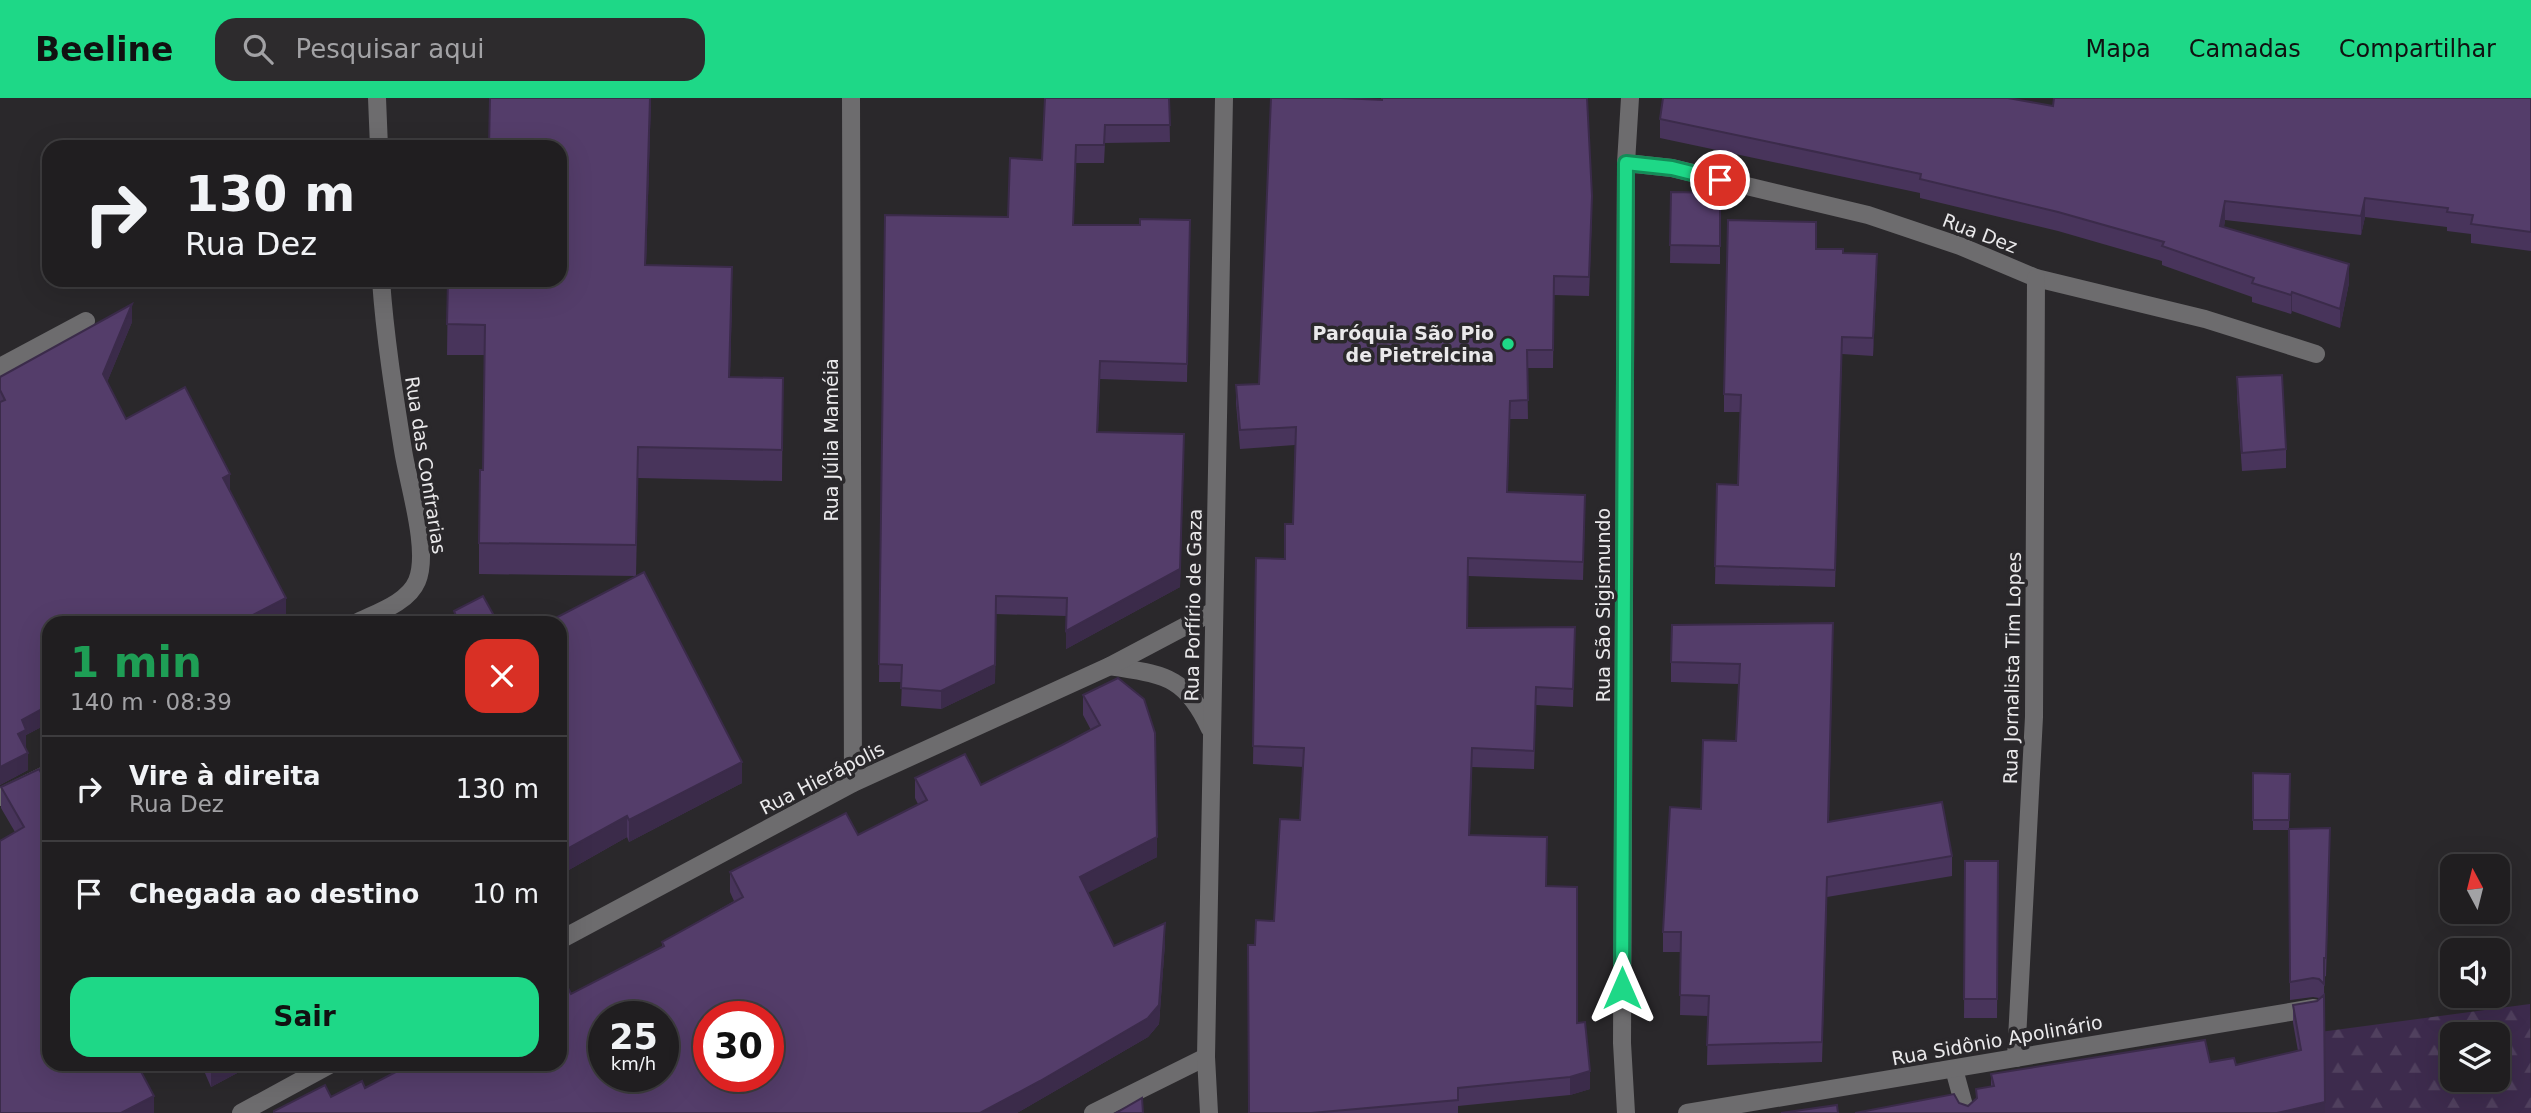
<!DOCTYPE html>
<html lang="pt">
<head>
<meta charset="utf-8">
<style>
	body { margin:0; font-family:"DejaVu Sans",sans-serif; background:#2d2b2d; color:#f1f3f6; height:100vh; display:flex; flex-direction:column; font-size:26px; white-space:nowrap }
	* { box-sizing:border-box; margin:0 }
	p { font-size:23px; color:#a2a2a5 }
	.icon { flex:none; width:38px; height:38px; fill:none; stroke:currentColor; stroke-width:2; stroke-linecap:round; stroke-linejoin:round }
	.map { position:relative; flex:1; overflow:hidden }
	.panel { position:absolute; left:42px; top:518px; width:525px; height:455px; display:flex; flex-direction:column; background:#201e20; border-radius:21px; box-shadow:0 7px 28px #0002,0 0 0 2px #3d3c3e }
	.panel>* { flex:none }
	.hud { position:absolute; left:42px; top:42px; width:525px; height:147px; border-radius:21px; box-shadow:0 7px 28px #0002,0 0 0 2px #3d3c3e; background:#201e20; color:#f1f3f6; overflow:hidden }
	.needle { width:46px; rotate:353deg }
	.fabs { position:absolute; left:2440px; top:756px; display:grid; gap:14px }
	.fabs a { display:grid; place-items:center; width:70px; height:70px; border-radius:14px; background:#201e20; box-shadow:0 7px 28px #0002,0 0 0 2px #3d3c3e; font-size:35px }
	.speed { position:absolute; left:588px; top:903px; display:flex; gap:14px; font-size:35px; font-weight:700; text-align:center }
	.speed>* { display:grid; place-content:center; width:91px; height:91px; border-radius:50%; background:#201e20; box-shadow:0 7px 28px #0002,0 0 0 2px #3d3c3e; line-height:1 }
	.speed small { font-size:18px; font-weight:400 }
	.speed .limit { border:10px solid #d22; background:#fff; color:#111 }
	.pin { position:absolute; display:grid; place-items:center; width:60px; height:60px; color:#fff; margin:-30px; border:4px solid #fff; border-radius:50%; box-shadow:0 2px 7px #0007 }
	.me { position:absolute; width:77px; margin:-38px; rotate:0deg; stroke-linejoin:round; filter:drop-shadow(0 0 5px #0008) }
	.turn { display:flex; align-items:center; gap:24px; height:147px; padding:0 28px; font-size:32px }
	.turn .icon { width:91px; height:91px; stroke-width:2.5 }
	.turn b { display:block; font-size:49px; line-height:60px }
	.round { display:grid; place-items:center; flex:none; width:74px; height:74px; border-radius:21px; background:#2d2b2d }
	.summary { display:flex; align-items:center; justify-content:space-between; height:119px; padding:0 28px }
	h1 { font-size:42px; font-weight:700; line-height:52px; color:#1e9e55 }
	.cta { display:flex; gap:14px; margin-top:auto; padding:14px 28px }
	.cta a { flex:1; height:80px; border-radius:21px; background:#1ed887; color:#111; font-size:28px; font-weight:700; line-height:80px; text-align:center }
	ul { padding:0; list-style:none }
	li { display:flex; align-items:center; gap:21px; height:105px; padding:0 28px; border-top:2px solid #3d3c3e }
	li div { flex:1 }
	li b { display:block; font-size:26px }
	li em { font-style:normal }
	header { display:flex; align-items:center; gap:42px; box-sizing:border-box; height:98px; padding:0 35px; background:#1ed887; color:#111 }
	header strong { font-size:33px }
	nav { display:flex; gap:38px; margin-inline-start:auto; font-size:24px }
	.search { width:490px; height:63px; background:#2d2b2d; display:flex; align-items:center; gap:18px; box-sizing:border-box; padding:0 24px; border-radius:21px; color:#a2a2a5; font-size:26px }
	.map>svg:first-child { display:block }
	.forest { fill:url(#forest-firs); fill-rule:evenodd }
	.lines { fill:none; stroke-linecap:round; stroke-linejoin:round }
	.minor { stroke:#6d6c6e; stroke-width:18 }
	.wall { fill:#48345b }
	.shaded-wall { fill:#3b2b4a }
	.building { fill:#543d6a; stroke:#3b2b4a; stroke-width:2; fill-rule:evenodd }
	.route-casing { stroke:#148c58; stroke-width:18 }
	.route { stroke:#1ed887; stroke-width:12 }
	.poi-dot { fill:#1ed887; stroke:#2a282b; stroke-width:2.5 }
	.labels { text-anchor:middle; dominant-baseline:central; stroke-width:7; stroke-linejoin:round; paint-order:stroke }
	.street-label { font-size:19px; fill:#eae9eb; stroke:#2a282b }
	.poi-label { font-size:19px; font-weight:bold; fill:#eae9eb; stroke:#2a282b; text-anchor:end }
</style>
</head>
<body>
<header>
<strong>Beeline</strong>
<div class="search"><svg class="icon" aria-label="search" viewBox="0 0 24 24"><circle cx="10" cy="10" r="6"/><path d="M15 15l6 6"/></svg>Pesquisar aqui</div>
<nav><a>Mapa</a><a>Camadas</a><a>Compartilhar</a></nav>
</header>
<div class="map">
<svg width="2531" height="1015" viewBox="0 0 2531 1015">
	<defs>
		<pattern id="forest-firs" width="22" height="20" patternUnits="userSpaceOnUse" patternTransform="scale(1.75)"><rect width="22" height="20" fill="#3d2b4d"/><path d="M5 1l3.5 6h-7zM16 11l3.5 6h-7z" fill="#50405e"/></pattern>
	</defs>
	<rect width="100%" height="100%" fill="#2a282b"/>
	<path class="forest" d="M2530,906L2531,1015H2322L2320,934ZM2452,936H2497V982H2452Z"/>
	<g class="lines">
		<g class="minor">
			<polyline points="377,0 379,49"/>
			<polyline points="851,0 853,685"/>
			<polyline points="1626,65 1672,70 1868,117 1960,148 2036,180 2205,221 2316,256"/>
			<polyline points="0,269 86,223"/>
			<path d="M356,525C376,515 408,505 417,483C430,453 408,385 403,352C394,296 385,239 381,182"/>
			<path d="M1110,568C1164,577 1185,577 1210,631"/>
			<polyline points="0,699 49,675"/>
			<polyline points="560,842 853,685 1110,568 1214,513"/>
			<polyline points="2016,960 2034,619 2036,180"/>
			<polyline points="1954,971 1966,1015"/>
			<polyline points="241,1015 331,966"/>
			<polyline points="1093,1015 1206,959"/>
			<polyline points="1209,1015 1206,959 1224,0"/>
			<polyline points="1626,1015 1622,945 1626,65 1630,0"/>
			<polyline points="1687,1015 2314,910"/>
		</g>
	</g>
	<g class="wall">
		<polygon points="651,0 646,167 732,200 730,279 783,280 782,383 638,380 636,478 742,685 629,744 627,739 560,777 560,525 636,478 479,476 479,445 483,372 485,257 447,257 448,182 560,182"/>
		<polygon points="1045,0 1169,0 1170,44 1105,45 1104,65 1076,65 1073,127 1140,127 1190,122 1187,284 1100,281 1098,334 1184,353 1180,489 1066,551 1066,518 996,516 995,585 941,611 901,608 902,584 879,584 885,117 1008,119 1042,62"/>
		<polygon points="2531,0 2531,153 2471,145 2471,136 2447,133 2447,129 2365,119 2361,137 2225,122 2224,129 2349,185 2340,230 2292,213 2291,216 2252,204 2252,199 2162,167 2162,163 2058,133 1920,100 1920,95 1660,40 1660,21 2053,8"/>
		<polygon points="1671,94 1720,95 1720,166 1670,165"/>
		<polygon points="1592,116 1589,198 1554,197 1553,270 1527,270 1528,321 1510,321 1507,395 1585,415 1583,482 1468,478 1467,530 1575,529 1573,609 1536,607 1534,671 1472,669 1470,737 1546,788 1577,925 1590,991 1570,997 1458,1008 1458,1015 1249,1015 1255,847 1274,823 1300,722 1303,669 1253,666 1256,460 1285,461 1293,426 1295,347 1240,351 1236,305 1236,287 1259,286"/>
		<polygon points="1843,155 1877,174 1873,258 1842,256 1835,489 1715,486 1717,386 1738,387 1741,314 1724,314 1724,296"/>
		<polygon points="132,224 107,284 126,321 230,394 286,518 49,525 49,625 26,637 26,650 28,672 0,687 0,279"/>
		<polygon points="2237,279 2286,351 2286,370 2242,373 2237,298"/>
		<polygon points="1833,525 1829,724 1952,758 1952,778 1827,799 1822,964 1707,967 1708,918 1680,917 1681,854 1663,854 1663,834 1701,711 1736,643 1739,586 1671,584 1671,564"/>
		<polygon points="1118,580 1157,759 1088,794 1114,848 1165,845 1159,926 1148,939 1017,1015 274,1015 365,990 571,896 662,849 662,844 734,803 730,794 730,774 858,737 918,706 915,700 915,680 981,687 1062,647 1091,632 1083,617 1083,597"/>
		<polygon points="39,671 49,689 49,966 137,966 154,998 154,1015 0,1015 0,743 15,734 1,710 1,689"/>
		<polygon points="2253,675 2290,676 2289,732 2253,732"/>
		<polygon points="2289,731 2330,749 2326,878 2324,879 2325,1015 1855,1015 1959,1005 1968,1008 1991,988 1991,976 2210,964 2236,967 2298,953 2293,925 2293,907 2317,903 2319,900 2313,899 2290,902"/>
		<polygon points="1965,763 1998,763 1997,920 1964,920"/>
		<polygon points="201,966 254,966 211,989"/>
	</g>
	<g class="shaded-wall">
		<polygon points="650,0 651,0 645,198 645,167"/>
		<polygon points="1076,47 1076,65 1073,144 1073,127"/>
		<polygon points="2365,100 2365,119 2361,137 2361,118"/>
		<polygon points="2225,103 2225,122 2220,147 2220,128"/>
		<polygon points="1877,156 1877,174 1873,258 1873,240"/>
		<polygon points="2349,166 2349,185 2340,230 2340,211"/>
		<polygon points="732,169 732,200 729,310 729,279"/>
		<polygon points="2292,194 2292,213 2291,216 2291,197"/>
		<polygon points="132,206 132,224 103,294 103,276"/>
		<polygon points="1184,353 1180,489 1066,551 1066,533"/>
		<polygon points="230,376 230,394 223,380"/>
		<polygon points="996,498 995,585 941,611 941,593"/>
		<polygon points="286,500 286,518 272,525 237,525"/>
		<polygon points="49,607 49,625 26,637 26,650 18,654 18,636 22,622"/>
		<polygon points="28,655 28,672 0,687 0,669"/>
		<polygon points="742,664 742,685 629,744 629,722"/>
		<polygon points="627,718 627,739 560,777 560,755"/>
		<polygon points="1157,739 1157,759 1080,799 1080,779"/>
		<polygon points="1165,825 1165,845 1159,926 1148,939 1017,1015 980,1015"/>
		<polygon points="214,966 254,966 211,989 211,968"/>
		<polygon points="1590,973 1590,991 1570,997 1570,979"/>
		<polygon points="154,998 154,1015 121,1015"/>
		<polygon points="2325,1004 2325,1015 2277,1015"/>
	</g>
	<g class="building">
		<polygon points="490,0 650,0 645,167 732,169 729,279 783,280 782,352 638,349 636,447 479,445 480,372 483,372 485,227 447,226 448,182 560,182 560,49 489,49"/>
		<polygon points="1045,0 1169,0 1170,27 1105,27 1104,47 1076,47 1073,127 1140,127 1140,121 1190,122 1187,266 1100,263 1097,334 1184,336 1180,471 1066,533 1067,500 996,498 995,567 941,593 901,590 902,567 879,566 885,117 1008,119 1010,60 1042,62"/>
		<polygon points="1271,0 1341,0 1382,2 1382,0 1587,0 1592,98 1589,179 1554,178 1553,252 1527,252 1528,302 1510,303 1507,394 1585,397 1583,464 1468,460 1467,530 1575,529 1573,591 1536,589 1534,653 1472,650 1469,737 1547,739 1546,788 1577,789 1577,925 1585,924 1590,973 1570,979 1458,990 1458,1002 1311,1015 1249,1015 1248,847 1255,847 1256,822 1274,823 1280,721 1300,722 1304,650 1253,648 1256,460 1285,461 1285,426 1293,426 1296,329 1240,332 1236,287 1259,286"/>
		<polygon points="1663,0 2008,0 2053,8 2054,0 2531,0 2531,134 2471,126 2473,117 2447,114 2448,110 2365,100 2361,118 2225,103 2220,128 2349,166 2340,211 2292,194 2291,197 2252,185 2254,180 2162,148 2164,144 2058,114 1920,81 1921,76 1660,21"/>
		<polygon points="1671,94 1720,95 1720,148 1670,147"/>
		<polygon points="1728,122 1816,124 1816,151 1843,151 1843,155 1877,156 1873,240 1842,239 1835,472 1715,468 1717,386 1738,387 1741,297 1724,296"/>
		<polygon points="132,206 103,276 126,321 185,289 230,376 223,380 286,500 237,525 49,525 49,607 22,622 26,632 18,636 28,655 0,669 0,304 5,302 0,292 0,279"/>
		<polygon points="2282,277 2286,351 2242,355 2237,279"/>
		<polygon points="644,474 742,664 629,722 627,718 560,755 560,525 546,525"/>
		<polygon points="483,498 498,525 447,525 457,520 454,513"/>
		<polygon points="1833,525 1828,724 1942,704 1952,758 1827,779 1822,944 1707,947 1709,898 1680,897 1681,834 1663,834 1670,709 1701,711 1703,642 1736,643 1740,566 1671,564 1672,527"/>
		<path d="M1118,580L1144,601L1155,635L1157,739L1080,779L1114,848L1165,825L1159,907L1148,920L1040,983L980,1015H274V1013L325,987L331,999L362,983L365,990L411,966H560V874L571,896L664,848L662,844L743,799L730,774L846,715L858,737L927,702L915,680L965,656L981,687L1062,647L1100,627L1083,597ZM604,919H663V978H604ZM709,919H768V978H709Z"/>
		<polygon points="39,671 49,689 49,966 137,966 154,998 121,1015 0,1015 0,743 24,729 1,689"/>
		<polygon points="2253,675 2290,676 2289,722 2253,722"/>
		<polygon points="2330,730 2326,860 2324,860 2324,886 2319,881 2313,880 2290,884 2289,731"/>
		<polygon points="1965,763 1998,763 1997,901 1964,901"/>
		<polygon points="2324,897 2325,1004 2277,1015 1855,1015 1954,996 1959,1005 1968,1008 1977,1000 1976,991 1994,988 1991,976 2205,942 2210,964 2234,960 2236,967 2301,952 2293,907 2317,903"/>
		<polygon points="1142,1000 1143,1015 1116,1015"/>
		<polygon points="1837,1007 1838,1015 1781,1015"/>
	</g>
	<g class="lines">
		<defs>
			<polyline id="route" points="1622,890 1626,65 1672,70 1720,82"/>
		</defs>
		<use href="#route" class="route-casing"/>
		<use href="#route" class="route"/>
	</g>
	<circle class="poi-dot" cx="1508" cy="246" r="7"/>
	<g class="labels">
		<g class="street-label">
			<text transform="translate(1980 135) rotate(21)">Rua Dez</text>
			<text transform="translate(831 342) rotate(-90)">Rua Júlia Maméia</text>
			<text transform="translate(426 367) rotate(81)">Rua das Confrarias</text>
			<text transform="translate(1193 507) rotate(-89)">Rua Porfírio de Gaza</text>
			<text transform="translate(1603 507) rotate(-90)">Rua São Sigismundo</text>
			<text transform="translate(2012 570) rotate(-89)">Rua Jornalista Tim Lopes</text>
			<text transform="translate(822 680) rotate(-27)">Rua Hierápolis</text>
			<text transform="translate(1997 942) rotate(-10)">Rua Sidônio Apolinário</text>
		</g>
		<g class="poi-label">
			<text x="1494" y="235">Paróquia São Pio<tspan x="1494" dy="22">de Pietrelcina</tspan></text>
		</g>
	</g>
</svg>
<div class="fabs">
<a><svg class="needle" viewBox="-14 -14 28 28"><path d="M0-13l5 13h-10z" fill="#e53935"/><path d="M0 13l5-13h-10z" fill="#a2a2a5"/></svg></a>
<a><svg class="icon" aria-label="sound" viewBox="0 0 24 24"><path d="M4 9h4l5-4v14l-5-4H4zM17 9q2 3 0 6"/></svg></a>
<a><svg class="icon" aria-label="layers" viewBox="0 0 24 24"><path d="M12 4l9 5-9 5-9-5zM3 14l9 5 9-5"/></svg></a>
</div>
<div class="speed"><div>25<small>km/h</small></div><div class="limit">30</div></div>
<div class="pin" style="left:1720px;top:82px;background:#d93025"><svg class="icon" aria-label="arrive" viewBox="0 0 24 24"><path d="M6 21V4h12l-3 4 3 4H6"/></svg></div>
<svg class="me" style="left:1622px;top:890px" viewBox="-20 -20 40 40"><path d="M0-17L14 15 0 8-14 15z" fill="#1ed887" stroke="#fff" stroke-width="4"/></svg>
<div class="hud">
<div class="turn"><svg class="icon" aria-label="right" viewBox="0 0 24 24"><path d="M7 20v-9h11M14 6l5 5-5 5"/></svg><div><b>130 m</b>Rua Dez</div></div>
</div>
<section class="panel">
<div class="summary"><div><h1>1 min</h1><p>140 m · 08:39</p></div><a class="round" style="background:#d93025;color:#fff"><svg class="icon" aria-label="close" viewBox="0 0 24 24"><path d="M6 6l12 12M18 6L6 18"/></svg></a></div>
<ul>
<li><svg class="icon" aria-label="right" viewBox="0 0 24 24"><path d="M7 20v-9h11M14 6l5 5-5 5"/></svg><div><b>Vire à direita</b><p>Rua Dez</p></div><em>130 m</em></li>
<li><svg class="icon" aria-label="arrive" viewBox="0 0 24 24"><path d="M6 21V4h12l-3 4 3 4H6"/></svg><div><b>Chegada ao destino</b></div><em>10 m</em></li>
</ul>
<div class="cta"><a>Sair</a></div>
</section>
</div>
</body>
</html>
